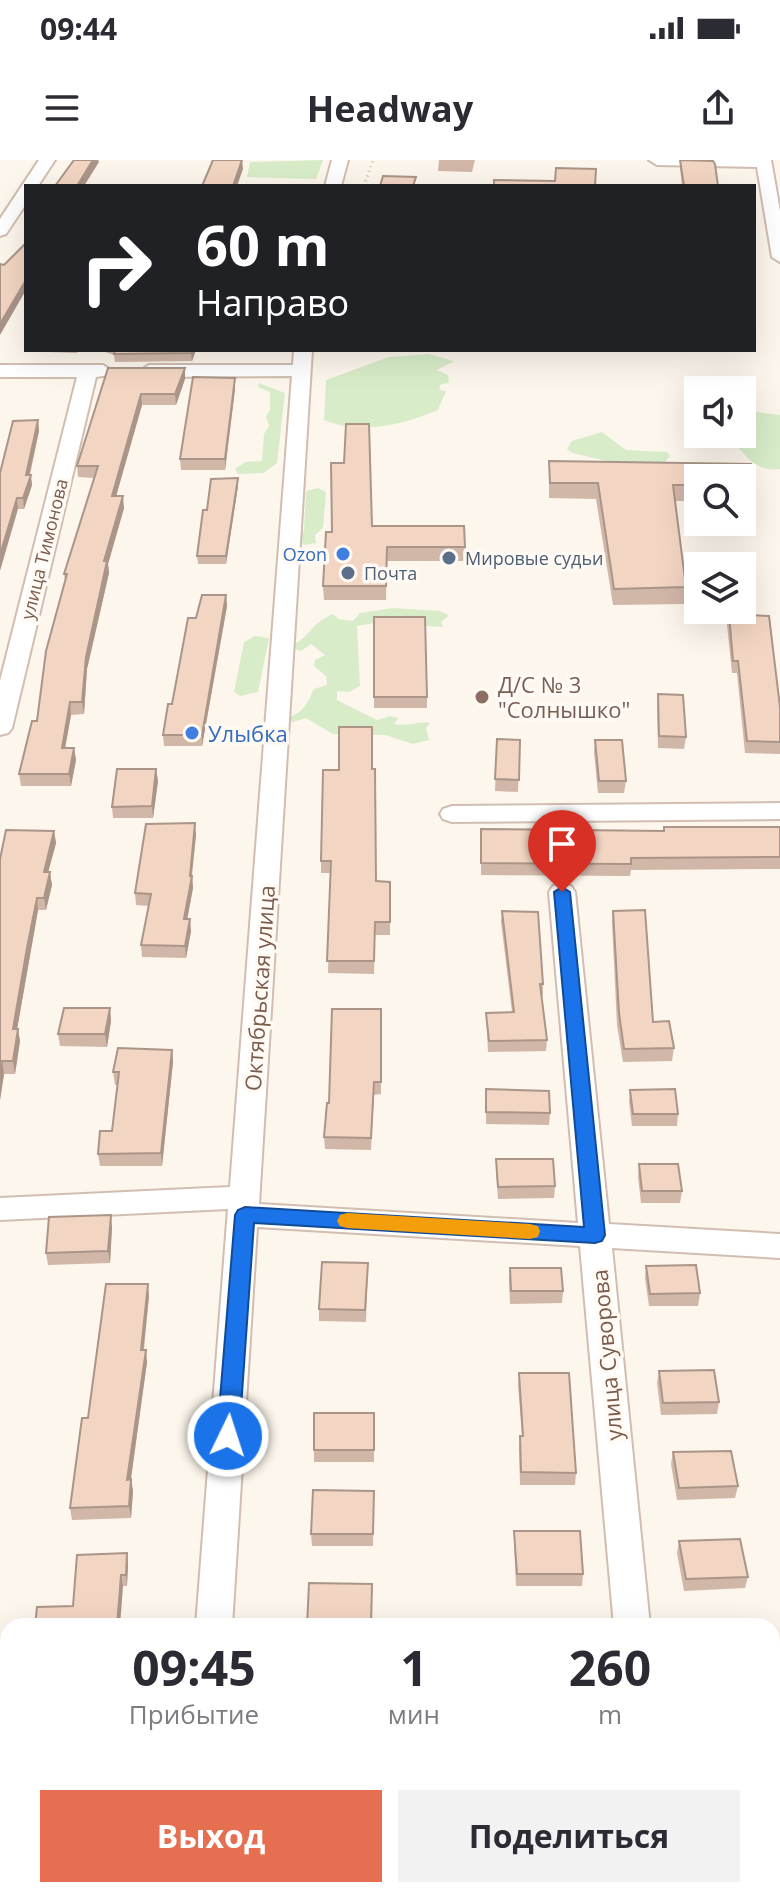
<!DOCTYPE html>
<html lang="ru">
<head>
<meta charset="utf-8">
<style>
	body { margin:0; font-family:"Open Sans",sans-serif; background:#f2f2f3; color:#2b2b33; height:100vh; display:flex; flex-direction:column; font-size:30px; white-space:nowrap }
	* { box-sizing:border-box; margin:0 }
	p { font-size:26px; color:#7c7c81 }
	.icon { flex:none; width:44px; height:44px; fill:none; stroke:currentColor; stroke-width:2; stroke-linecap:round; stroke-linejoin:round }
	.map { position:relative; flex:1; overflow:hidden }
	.sheet { position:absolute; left:0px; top:1458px; width:780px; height:280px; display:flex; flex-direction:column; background:#fff; border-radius:24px 24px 0 0; box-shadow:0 8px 32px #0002 }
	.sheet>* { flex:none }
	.banner { position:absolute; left:24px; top:24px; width:732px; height:168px; border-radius:0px; box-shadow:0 8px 32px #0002; background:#202124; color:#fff; overflow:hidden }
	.controls { position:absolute; left:684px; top:216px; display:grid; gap:16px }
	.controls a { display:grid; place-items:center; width:72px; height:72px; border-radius:0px; background:#fff; box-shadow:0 8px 32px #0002; font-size:40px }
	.pin { position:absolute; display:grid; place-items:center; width:68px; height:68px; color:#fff; margin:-82px -34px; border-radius:50% 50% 50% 0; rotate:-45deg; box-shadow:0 0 8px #0007 }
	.pin .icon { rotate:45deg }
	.me { position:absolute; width:88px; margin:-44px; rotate:4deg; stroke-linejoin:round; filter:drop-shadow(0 0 6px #0008) }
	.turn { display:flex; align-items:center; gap:28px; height:168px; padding:0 40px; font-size:36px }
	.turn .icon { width:104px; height:104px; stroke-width:2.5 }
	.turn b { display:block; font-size:56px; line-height:68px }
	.eta { display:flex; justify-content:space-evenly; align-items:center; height:136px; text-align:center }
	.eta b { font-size:48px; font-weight:700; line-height:56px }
	.button { display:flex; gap:16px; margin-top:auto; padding:16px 40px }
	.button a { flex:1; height:92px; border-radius:0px; background:#e76f51; color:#fff; font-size:32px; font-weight:700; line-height:92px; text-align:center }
	.button a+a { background:#f2f2f3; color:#2b2b33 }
	.status { display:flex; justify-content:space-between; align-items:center; height:56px; padding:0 40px; background:#fff; direction:ltr }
	.status svg { height:22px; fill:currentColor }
	header { display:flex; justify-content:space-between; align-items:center; height:104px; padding:0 40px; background:#fff; font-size:36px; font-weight:700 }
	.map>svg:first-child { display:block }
	.green { fill:#d8ecc9 }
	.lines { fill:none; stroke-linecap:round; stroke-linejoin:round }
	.minor-casing { stroke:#d1beb0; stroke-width:4 }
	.path { stroke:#d9b8a5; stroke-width:3; stroke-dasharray:1 4; stroke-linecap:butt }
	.minor { fill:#fff; fill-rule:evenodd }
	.wall { fill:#d1b7a8 }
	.shaded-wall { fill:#aa9588 }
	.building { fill:#f3d5c3; stroke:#aa9588; stroke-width:2 }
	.route { fill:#1a73e8; stroke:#114b97; stroke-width:2 }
	.slow { fill:#f59e0b }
	.shop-dot { fill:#3f7fe0; stroke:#fffaf3; stroke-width:3 }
	.service-dot { fill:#5c6f8a; stroke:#fffaf3; stroke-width:3 }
	.education-dot { fill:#8d6e63; stroke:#fffaf3; stroke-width:3 }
	.labels { text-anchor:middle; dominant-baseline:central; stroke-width:7; stroke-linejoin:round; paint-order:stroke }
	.far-street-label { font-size:18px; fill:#7a5c4d; stroke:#fffaf3 }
	.far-shop-label { font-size:18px; fill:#366cbe; stroke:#fffaf3; text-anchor:end }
	.far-service-label { font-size:18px; fill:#4e5e75; stroke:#fffaf3; text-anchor:start }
	.education-label { font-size:22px; fill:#785e54; stroke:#fffaf3; text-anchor:start }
	.shop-label { font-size:22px; fill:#366cbe; stroke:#fffaf3; text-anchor:start }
	.street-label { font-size:22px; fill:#7a5c4d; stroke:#fffaf3 }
</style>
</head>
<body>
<div class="status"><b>09:44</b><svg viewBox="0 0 49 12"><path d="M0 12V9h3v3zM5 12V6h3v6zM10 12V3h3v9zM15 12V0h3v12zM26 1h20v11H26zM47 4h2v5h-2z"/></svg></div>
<header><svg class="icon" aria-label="menu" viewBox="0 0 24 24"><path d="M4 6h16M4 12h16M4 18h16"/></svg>Headway<svg class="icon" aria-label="share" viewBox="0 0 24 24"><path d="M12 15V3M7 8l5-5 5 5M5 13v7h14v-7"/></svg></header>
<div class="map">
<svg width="780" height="1738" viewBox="0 0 780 1738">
	<rect width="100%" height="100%" fill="#fdf6ec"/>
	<g class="green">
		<polygon points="323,0 316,19 247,17 250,2"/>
		<path d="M428,194L454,201L437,210L448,215L449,223L441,224L439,230L446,231L438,250C404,265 360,275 324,260L326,220L389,197Z"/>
		<polygon points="259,223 285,233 277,303 264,313 238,314 235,309 245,302 262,301 264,274 269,266 266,256 270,250 270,232 258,227"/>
		<path d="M742,250L780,255V309C751,313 742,287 724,274H742Z"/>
		<polygon points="602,272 626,290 667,292 670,296 664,303 611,302 572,293 567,289 572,281"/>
		<polygon points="318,328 326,332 323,368 315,375 316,383 305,385 297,381 297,374 304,371 306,331"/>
		<path d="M393,448L440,451L449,455L441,462L443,467L374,463L357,466L360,526L349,532L337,531V540L377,560L390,556L398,558L394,564C407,567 417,561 430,563L426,568L429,580L413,584L385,575L333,574L306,558L289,563L288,557C304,553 307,543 314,529L327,525L326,516L314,506L315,500L325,495L311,484L301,491L293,488L292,485C307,480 312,462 333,454L338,459L353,461L360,453Z"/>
		<polygon points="255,476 269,478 258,532 240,536 234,532 244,482"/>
	</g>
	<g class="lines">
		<defs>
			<g id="minor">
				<polygon points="39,0 55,0 38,26 26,26 26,44 6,74 0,76 0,59"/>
				<polygon points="332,0 348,0 341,26 325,26"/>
				<polygon points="649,0 771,0 780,51 780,102 772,97 757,7 657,5"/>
				<polygon points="294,190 312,190 259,1044 578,1063 549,732 553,726 562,724 571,726 575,732 609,1064 780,1074 780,1098 612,1088 650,1466 614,1466 580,1086 257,1067 232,1466 196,1466 228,1049 0,1060 0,1038 230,1027 292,216 149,217 140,211 149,205 293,205"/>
				<polygon points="0,205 103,205 112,211 110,215 96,217 12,568 8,573 0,575 0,521 77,217 0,217"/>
				<polygon points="780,643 780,659 452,662 443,659 440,654 443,649 452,646"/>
				<polygon points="174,1730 214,1730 213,1738 173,1738"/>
				<polygon points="637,1730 677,1730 678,1738 638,1738"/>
			</g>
		</defs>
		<use href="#minor" class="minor-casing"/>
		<g class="path">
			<polyline points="364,26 373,0"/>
			<polyline points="338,190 338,194"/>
		</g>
		<use href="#minor" class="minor"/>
	</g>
	<g class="wall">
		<polygon points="439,0 475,0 472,12 438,11"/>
		<polygon points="680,0 718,26 682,26 680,8"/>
		<polygon points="48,190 78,190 77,193 49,192"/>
		<polygon points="99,190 196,190 192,201 115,202 114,195"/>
		<polygon points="108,208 185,219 176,245 142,245 116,336 124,348 108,404 109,413 87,509 84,554 71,555 65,588 74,588 76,600 71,626 21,626 19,614 37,561 65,421 64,414 94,318 78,317 77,306"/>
		<polygon points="235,218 235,229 225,310 181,310 180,299"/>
		<polygon points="38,260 39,271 30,315 32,325 24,349 18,349 0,313"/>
		<polygon points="549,301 751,304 755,326 753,342 742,342 742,318 698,318 698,341 675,341 686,427 684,444 613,445 596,339 549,338"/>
		<polygon points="238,326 226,404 198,404 197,396 207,350"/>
		<polygon points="372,366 465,387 465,401 387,401 386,440 324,440 323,426 332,372"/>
		<polygon points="226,435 227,446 202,586 164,586 163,575 196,458"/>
		<polygon points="729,454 780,547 780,594 745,593 737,513 732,513 727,465"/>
		<polygon points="374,457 427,537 427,548 374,548"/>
		<polygon points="658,534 686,577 684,589 658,588 657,545"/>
		<polygon points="497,579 520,580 518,632 495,631"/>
		<polygon points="595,580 626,621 624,633 598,633 594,592"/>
		<polygon points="156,609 158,621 153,658 113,658 112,647"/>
		<polygon points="372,609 376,721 390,722 390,775 375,775 374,814 328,813 331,713 321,713 321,701"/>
		<polygon points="664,667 780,667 780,709 631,710 630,716 481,715 481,669 663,671"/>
		<polygon points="54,671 56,683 48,712 52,725 46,750 38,750 17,869 20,881 15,914 4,914 0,940 0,699"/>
		<polygon points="196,675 192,716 193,728 187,759 191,771 186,798 142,797 141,785 149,746 136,745 135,733"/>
		<polygon points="502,751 543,824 543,835 541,835 547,880 546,891 488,892 486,853 512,852 501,762"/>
		<polygon points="613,751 653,862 674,888 672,901 623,902 617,865 612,763"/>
		<polygon points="110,848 111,861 107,887 60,886 58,874"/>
		<polygon points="381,849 381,934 374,935 371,990 325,989 324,977 329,943"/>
		<polygon points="172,890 173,902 162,1006 100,1006 98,994 112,971 117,925 115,925 113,912"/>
		<polygon points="486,929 550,953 549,965 486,964"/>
		<polygon points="630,930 678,954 677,966 632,966 629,942"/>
		<polygon points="496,999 555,1026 554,1038 498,1039 496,1012"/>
		<polygon points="639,1004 682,1031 680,1043 641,1043 638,1017"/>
		<polygon points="112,1067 110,1103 48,1105 46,1093"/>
		<polygon points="368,1103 366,1162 319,1161 319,1149"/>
		<polygon points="646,1106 700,1133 698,1146 649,1146 645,1118"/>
		<polygon points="510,1108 563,1131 562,1143 510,1144 509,1120"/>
		<polygon points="149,1136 144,1190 147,1202 131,1319 133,1331 131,1358 72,1360 70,1348 88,1258"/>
		<polygon points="659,1211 719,1242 717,1254 661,1255 657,1223"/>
		<polygon points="519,1213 576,1313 575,1325 520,1325 519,1288 520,1276 522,1276 518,1225"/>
		<polygon points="374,1253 374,1302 314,1302 314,1290"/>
		<polygon points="673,1292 738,1326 735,1338 677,1340 671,1304"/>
		<polygon points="374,1331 373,1386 312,1386 311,1374"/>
		<polygon points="514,1371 583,1414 582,1426 516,1426 514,1383"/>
		<polygon points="679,1381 748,1417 745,1428 684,1431 677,1393"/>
		<polygon points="128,1404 127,1426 123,1426 73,1446"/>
		<polygon points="780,1683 780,1738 718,1738 717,1730 772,1730"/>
		<polygon points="540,1730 610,1730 609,1737 574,1738 540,1738"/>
	</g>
	<g class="shaded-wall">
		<polygon points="93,0 98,0 99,2 84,26 77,26"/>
		<polygon points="242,0 243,9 237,26 233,26"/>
		<polygon points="26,120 26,130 0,175 0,164"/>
		<polygon points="192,190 196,190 192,201 191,193"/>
		<polygon points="185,208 185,219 176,245 175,234"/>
		<polygon points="235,218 235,229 225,310 225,299"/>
		<polygon points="141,234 142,245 113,347 112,336"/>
		<polygon points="38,260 39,271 27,325 26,315"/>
		<polygon points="31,315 32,325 24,349 23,338"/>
		<polygon points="238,318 238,326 226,404 226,396"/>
		<polygon points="123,336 124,348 108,404 109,413 87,509 84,554 82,542 86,497 104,401"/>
		<polygon points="17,338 18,349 0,411 0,395"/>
		<polygon points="226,435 227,446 202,586 202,575"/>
		<polygon points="70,542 71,555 63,600 62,588"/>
		<polygon points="74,588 76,600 71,626 69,614"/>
		<polygon points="156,609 158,621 153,658 152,646"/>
		<polygon points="195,663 196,675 191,720 192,716 193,728 185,771 184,759"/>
		<polygon points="54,671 56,683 45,724 44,712"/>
		<polygon points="50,712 52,725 46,750 44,738"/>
		<polygon points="37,738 38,750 15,881 13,869"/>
		<polygon points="190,759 191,771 186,798 185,786"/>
		<polygon points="110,848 111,861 107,887 105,874"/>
		<polygon points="18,869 20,881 15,914 13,901"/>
		<polygon points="172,890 173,902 162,1006 161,993"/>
		<polygon points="2,901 4,914 0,940 0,914"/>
		<polygon points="111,1055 112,1067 110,1103 108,1091"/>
		<polygon points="148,1124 149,1136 142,1202 141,1190"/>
		<polygon points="146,1190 147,1202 129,1332 127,1320"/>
		<polygon points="131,1319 133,1331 131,1358 129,1346"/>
		<polygon points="127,1393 128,1404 127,1426 126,1415"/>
		<polygon points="121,1415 123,1426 120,1466 117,1466"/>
	</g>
	<g class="building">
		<polygon points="74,0 93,0 77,26 55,26"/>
		<polygon points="213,0 242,0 233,26 202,26"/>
		<polygon points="680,0 713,1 715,4 718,26 684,26"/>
		<polygon points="556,8 596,9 595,26 494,26 494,20 555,21"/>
		<polygon points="383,16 416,17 413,26 380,26"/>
		<polygon points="26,83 26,120 0,164 0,104 4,105"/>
		<polygon points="115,190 192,190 191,193 114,194"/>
		<polygon points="108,208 185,208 175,234 141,234 112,336 123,336 104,401 107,401 86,497 82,542 70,542 62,588 74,588 69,614 19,614 32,561 37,561 46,491 67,414 64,414 98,306 77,306"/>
		<polygon points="193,217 235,218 225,299 180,299"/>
		<polygon points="38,260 26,315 31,315 23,338 17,338 0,395 0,313 13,261"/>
		<polygon points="346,264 369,264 372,366 464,366 465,387 387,387 386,426 323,426 326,372 332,372 331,303 344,303"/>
		<polygon points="549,301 751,304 755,326 742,326 742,318 698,318 698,325 673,325 686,427 614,429 598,323 550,323"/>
		<polygon points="238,318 226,396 197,396 203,350 207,350 211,319"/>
		<polygon points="202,435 226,435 202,575 163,575 168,544 172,544 188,458 196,458"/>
		<polygon points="729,454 769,456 780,547 780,582 747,581 738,501 733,501"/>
		<polygon points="374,457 425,457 427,537 374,537"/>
		<polygon points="658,534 683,535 686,577 659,576"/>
		<polygon points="339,567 372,567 372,609 375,609 376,721 390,722 390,762 375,762 374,801 327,801 331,701 321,701 323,610 339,610"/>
		<polygon points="497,579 520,580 519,620 495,619"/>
		<polygon points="595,580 622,580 626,621 599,621"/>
		<polygon points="117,609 156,609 152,646 112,647"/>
		<polygon points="195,663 190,716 192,716 184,759 190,759 185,786 141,785 151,734 135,733 146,664"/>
		<polygon points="664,667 780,667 780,697 631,698 631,704 481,703 481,669 664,671"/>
		<polygon points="6,670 54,671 44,712 50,712 44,738 37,738 27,788 13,869 18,869 13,901 2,901 0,914 0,699"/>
		<polygon points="645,750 653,862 669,861 674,888 624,889 619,853 613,751"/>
		<polygon points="502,751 538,752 543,824 540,824 547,880 489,881 486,853 514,852"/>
		<polygon points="64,848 110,848 105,874 58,874"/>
		<polygon points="332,849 381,849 381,922 374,922 371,978 324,977 327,943 329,943"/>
		<polygon points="118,888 172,890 161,993 98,994 100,971 112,971 119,912 113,912"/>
		<polygon points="486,929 549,931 550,953 486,952"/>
		<polygon points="675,929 678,954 633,954 630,930"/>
		<polygon points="496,999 553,999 555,1026 498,1027"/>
		<polygon points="639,1004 678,1004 682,1031 642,1031"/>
		<polygon points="111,1055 108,1091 46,1093 49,1057"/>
		<polygon points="322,1102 368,1103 365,1150 319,1149"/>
		<polygon points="696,1105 700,1133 650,1134 646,1106"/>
		<polygon points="510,1108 561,1108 563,1131 511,1131"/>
		<polygon points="106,1124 148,1124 141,1190 146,1190 127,1320 131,1319 129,1346 70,1348 82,1258 88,1258"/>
		<polygon points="714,1210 719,1242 663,1243 659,1211"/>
		<polygon points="519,1213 569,1213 576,1313 521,1312 520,1276 523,1276"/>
		<rect x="314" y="1253" width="60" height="37"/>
		<polygon points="731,1291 738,1326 679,1328 673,1292"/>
		<polygon points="313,1330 374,1331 373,1374 311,1374"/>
		<polygon points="514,1371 580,1371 583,1414 517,1414"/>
		<polygon points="740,1379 748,1417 686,1419 679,1381"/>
		<polygon points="127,1393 126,1415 121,1415 117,1466 35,1466 37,1447 73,1446 77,1395"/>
		<polygon points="309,1423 372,1424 371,1466 307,1466"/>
		<polygon points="772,1683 780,1683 780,1732 721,1732 721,1730 772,1730"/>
		<rect x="54" y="1730" width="42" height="8"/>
		<rect x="302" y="1730" width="74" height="8"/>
	</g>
	<polygon class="route" points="562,727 570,732 605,1075 602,1081 595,1083 254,1063 239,1276 236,1283 228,1285 220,1283 217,1276 235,1055 238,1050 245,1047 584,1067 554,732"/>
	<polygon class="slow" points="347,1053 530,1064 538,1066 540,1071 538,1077 530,1079 347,1068 340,1066 337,1061 340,1055"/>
	<g class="shop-dot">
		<circle cx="343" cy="394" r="8"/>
		<circle cx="192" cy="573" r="8"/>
	</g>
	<g class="service-dot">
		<circle cx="449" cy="398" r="8"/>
		<circle cx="348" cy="413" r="8"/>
	</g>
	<circle class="education-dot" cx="482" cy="537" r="8"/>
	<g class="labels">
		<g class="far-street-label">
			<text transform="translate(44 389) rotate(-76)">улица Тимонова</text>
		</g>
		<g class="far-shop-label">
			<text x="327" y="394">Ozon</text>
		</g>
		<g class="far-service-label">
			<text x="465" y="398">Мировые судьи</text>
			<text x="364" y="413">Почта</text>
		</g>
		<g class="education-label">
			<text x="498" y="524">Д/С № 3<tspan x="498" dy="25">"Солнышко"</tspan></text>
		</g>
		<g class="shop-label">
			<text x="208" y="573">Улыбка</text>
		</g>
		<g class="street-label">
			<text transform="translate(259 828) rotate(-86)">Октябрьская улица</text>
			<text transform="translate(606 1195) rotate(-95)">улица Суворова</text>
		</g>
	</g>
</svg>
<div class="controls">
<a><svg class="icon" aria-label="sound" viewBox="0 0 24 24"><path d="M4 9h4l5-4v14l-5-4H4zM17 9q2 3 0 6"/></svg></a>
<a><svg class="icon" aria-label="search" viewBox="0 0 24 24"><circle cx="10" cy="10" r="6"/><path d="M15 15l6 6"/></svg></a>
<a><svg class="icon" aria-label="layers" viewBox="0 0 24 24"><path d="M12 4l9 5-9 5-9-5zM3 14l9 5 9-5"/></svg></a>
</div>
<div class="pin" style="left:562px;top:732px;background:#d93025"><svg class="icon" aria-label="arrive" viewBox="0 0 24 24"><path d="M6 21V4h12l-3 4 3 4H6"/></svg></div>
<svg class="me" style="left:228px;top:1276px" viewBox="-20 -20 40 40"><circle r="17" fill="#1a73e8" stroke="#fff" stroke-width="3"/><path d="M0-11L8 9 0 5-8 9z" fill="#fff"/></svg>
<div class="banner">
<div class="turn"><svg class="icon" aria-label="right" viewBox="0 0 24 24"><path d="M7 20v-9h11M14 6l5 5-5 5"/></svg><div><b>60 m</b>Направо</div></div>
</div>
<section class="sheet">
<div class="eta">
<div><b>09:45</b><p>Прибытие</p></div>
<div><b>1</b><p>мин</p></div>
<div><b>260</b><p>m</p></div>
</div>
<div class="button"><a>Выход</a><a>Поделиться</a></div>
</section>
</div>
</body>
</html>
